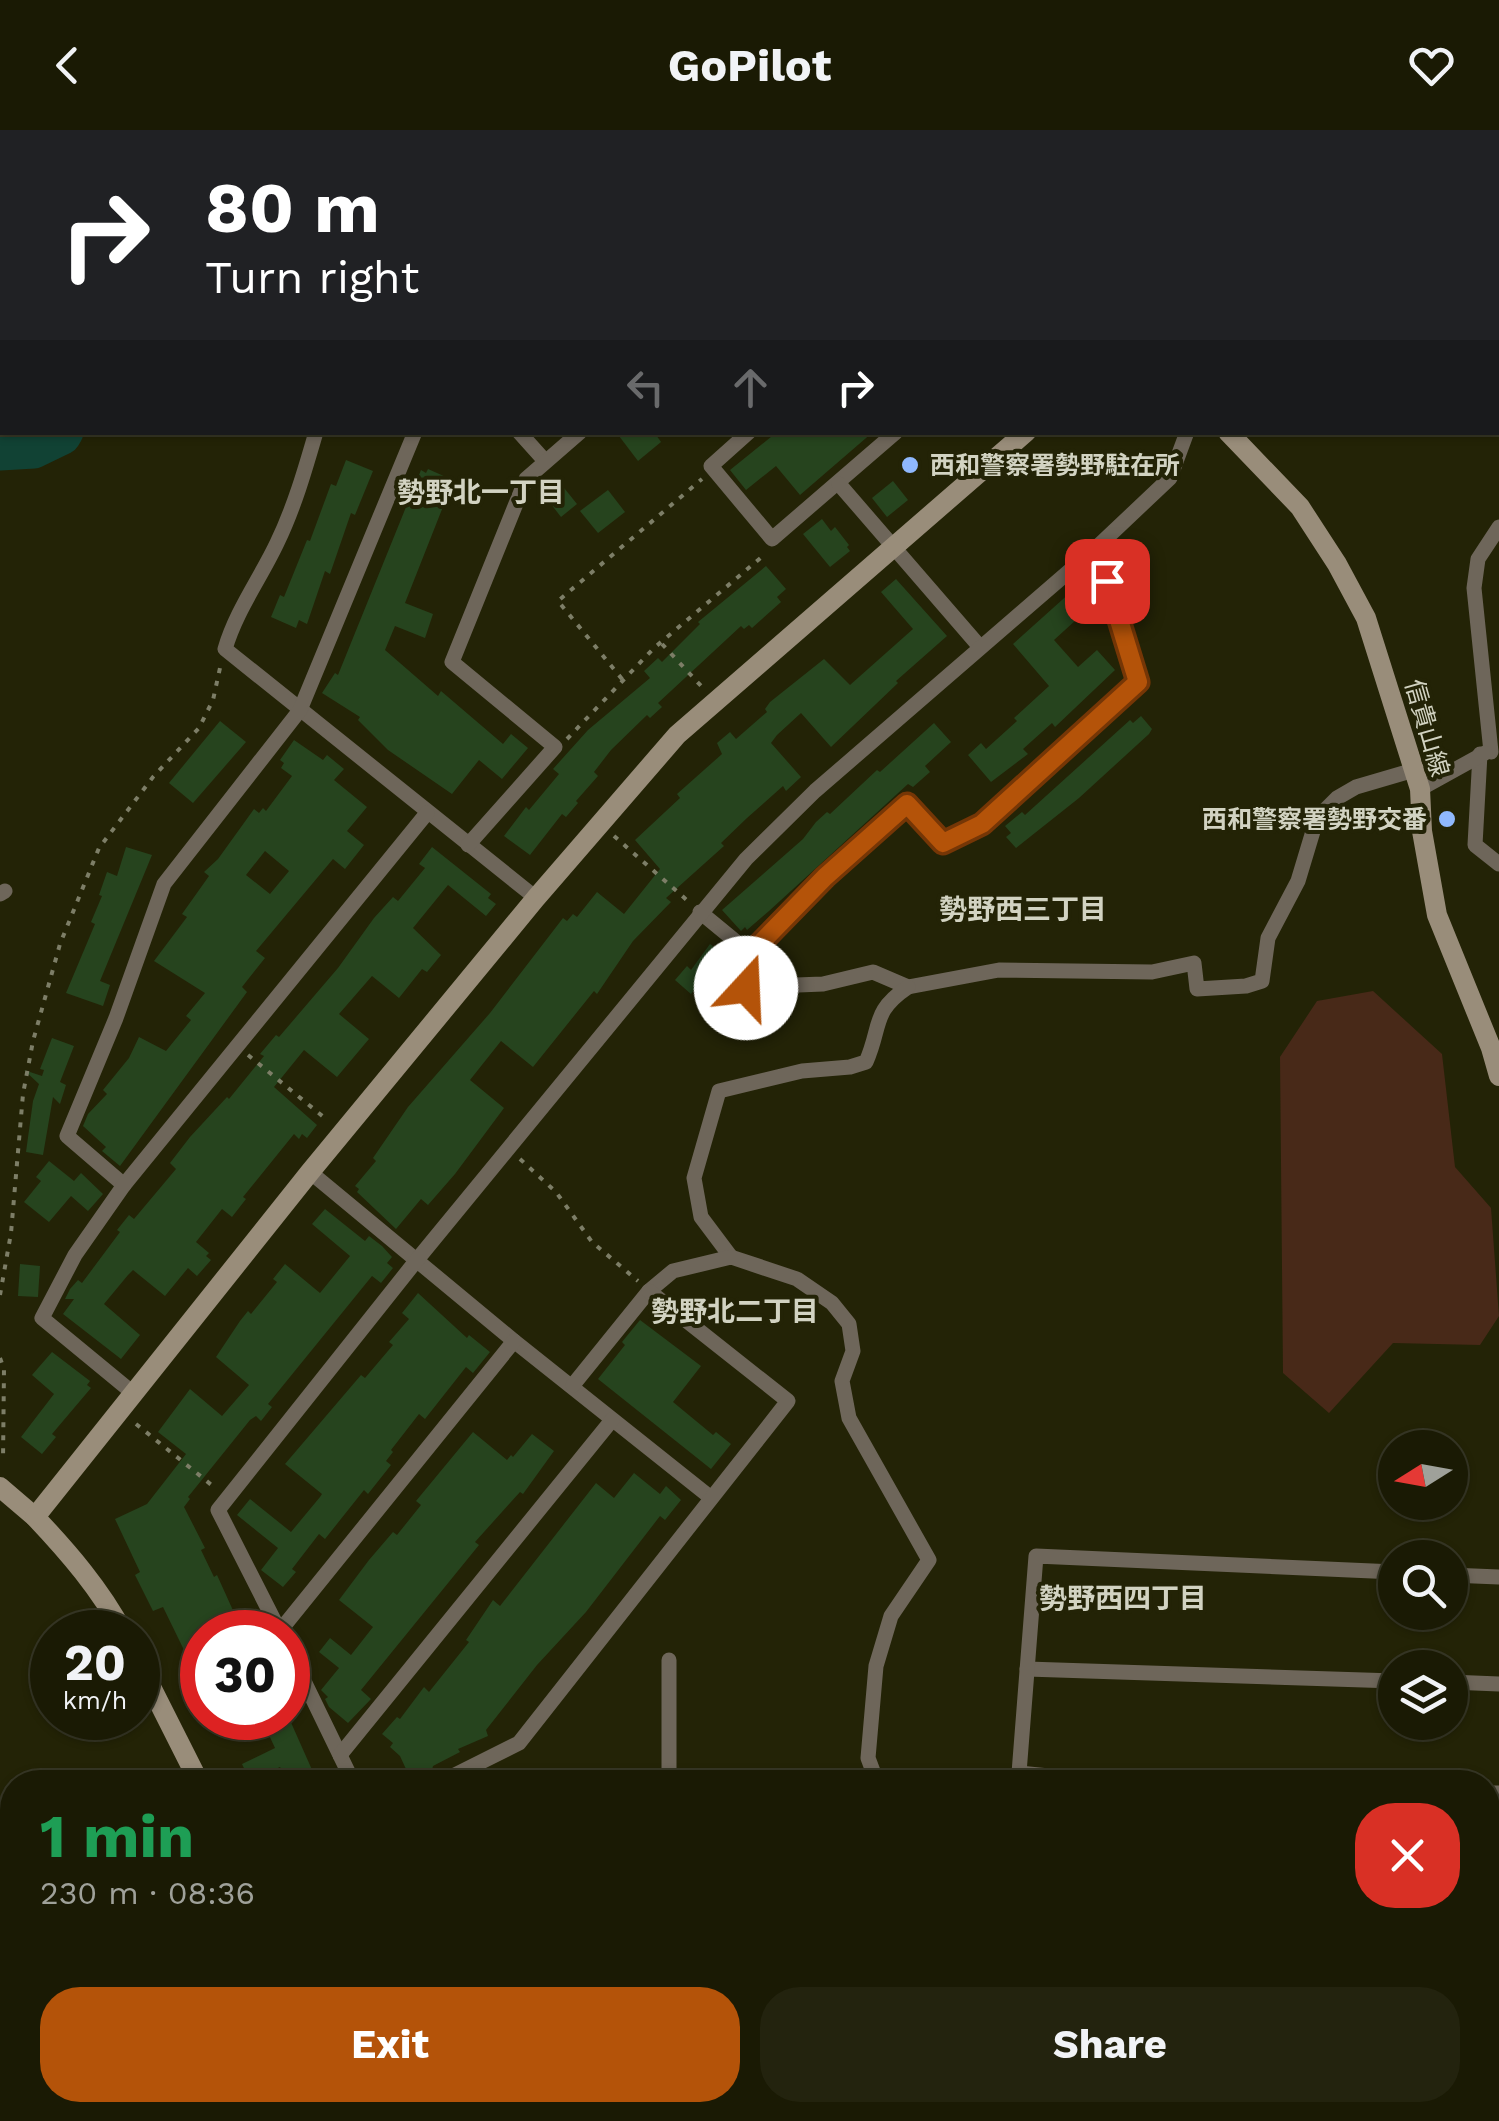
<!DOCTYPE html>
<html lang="en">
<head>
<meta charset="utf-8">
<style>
	body { margin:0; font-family:"Work Sans","Noto Sans JP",sans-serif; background:#23230e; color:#f1f3f6; height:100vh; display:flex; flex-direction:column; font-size:38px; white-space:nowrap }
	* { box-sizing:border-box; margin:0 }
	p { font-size:32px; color:#9fa19a }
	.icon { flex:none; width:55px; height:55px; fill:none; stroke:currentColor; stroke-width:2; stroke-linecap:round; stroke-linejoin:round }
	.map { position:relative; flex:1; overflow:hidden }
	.drawer { position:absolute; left:0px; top:1640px; width:1500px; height:352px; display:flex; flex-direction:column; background:#1a1a04; border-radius:40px 40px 0 0; box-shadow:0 2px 8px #0004,0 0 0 2px #383826 }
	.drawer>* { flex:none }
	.hud { position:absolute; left:0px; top:0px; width:1500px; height:305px; box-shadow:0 2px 8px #0004,0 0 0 2px #383826; background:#202124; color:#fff; overflow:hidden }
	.needle { width:65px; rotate:259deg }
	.fabs { position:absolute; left:1378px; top:1300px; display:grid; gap:20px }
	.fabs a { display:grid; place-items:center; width:90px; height:90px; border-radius:50%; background:#1a1a04; box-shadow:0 2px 8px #0004,0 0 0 2px #383826; font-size:50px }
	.speed { position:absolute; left:30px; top:1480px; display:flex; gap:20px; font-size:50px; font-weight:700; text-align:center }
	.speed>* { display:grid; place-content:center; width:130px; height:130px; border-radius:50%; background:#1a1a04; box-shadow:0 2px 8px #0004,0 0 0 2px #383826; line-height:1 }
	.speed small { font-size:25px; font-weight:400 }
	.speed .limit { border:15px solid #d22; background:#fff; color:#111 }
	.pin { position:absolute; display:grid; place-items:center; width:85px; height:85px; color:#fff; margin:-42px; border-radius:20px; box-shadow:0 5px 15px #0006 }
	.me { position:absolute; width:110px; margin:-55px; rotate:20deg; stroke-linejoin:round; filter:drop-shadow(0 0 8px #0008) }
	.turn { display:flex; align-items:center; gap:35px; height:210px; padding:0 40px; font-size:45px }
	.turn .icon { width:130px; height:130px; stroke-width:2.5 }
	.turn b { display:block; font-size:70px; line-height:85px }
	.lanes { display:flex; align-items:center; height:95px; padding:0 40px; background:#0003; justify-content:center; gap:50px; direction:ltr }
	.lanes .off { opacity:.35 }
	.round { display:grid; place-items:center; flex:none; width:105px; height:105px; border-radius:40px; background:#23230e }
	.overview { display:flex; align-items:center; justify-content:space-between; height:170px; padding:0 40px }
	h1 { font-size:60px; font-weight:700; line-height:75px; color:#1e9e55 }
	.cta { display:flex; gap:20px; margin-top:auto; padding:20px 40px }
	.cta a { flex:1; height:115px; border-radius:40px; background:#b45309; color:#fff; font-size:40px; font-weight:700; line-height:115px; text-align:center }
	.cta a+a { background:#23230e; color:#f1f3f6 }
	header { display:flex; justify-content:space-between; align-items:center; height:130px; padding:0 40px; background:#1a1a04; font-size:45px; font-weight:700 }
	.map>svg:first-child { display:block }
	.green { fill:#482918 }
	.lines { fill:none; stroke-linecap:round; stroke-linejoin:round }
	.river { stroke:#114234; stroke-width:35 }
	.building { fill:#26441e; fill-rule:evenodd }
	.secondary-tunnel { stroke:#3d3d22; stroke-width:20; stroke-dasharray:20 10; stroke-linecap:butt }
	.path { stroke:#7d7e67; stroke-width:4; stroke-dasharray:5 8; stroke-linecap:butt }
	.street { stroke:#6e665a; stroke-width:15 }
	.secondary { stroke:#998d7a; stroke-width:20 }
	.rail-casing { stroke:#989984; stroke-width:10 }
	.rail { stroke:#232306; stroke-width:6; stroke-dasharray:19; stroke-linecap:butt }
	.route-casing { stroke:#753606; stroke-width:25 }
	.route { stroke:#b45309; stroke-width:18 }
	.poi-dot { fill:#8fb8fd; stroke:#232306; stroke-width:4 }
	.labels { text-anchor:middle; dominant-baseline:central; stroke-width:8; stroke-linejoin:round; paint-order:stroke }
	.poi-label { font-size:25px; font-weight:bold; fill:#d2d3c2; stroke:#232306; text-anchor:start }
	.street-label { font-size:25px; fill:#d2d3c2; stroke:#232306 }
	.neighbourhood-label { font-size:28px; font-weight:bold; fill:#d2d3c2; stroke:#232306 }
</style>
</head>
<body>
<header><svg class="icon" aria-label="back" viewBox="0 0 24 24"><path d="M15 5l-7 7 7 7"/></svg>GoPilot<svg class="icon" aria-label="heart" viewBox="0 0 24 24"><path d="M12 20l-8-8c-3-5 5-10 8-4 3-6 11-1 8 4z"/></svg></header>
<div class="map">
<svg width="1499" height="1991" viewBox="0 0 1499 1991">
	<rect width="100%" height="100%" fill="#232306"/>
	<g class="green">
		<polygon points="1373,861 1442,924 1455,1037 1491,1078 1499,1186 1480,1215 1393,1213 1329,1283 1283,1243 1280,927 1317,871"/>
		<polygon points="1499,1817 1499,1897 1488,1897 1488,1818"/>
		<polygon points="1364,1980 1438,1980 1438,1991 1360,1991"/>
	</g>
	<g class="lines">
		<g class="river">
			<polyline points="65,2 68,0"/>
			<polyline points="0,323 34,321 63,307 66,302"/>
		</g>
	</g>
	<g class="building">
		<polygon points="616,302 654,302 661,312 638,331"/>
		<polygon points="777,302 873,302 800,365 776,336 746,360 730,340"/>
		<polygon points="346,330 373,341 355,385 351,383 330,444 325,441 307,494 299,490 296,498 271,487 280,465 284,467 307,410 310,411 331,354 336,356"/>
		<polygon points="428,339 446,347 442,356 450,359 405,473 433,484 425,508 395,496 385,520 438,566 441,561 503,614 511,604 528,618 502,649 479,630 452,664 388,620 358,590 360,587 322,563 335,543 338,545 421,340 426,343"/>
		<polygon points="556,348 577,374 561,387 541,361"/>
		<polygon points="893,351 908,370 887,387 872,368"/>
		<polygon points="608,360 625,382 598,403 580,381"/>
		<polygon points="822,389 831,401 835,397 849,415 847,417 850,421 830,437 803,404"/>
		<polygon points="766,436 786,459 777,467 781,472 752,498 749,495 744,499 741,496 658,573 662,577 650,588 647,585 611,620 594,642 598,646 576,671 578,673 566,687 562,684 530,725 504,706 526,677 529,680 559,644 553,639 588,600 650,548 644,541 658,528 662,532 700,494 698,492"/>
		<polygon points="896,449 947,506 896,551 898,553 831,617 801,583 777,605 771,613 801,647 786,661 783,656 747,688 721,713 724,716 666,768 671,772 633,811 597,864 594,861 533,937 501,911 470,950 504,978 455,1044 428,1075 421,1069 396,1099 357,1062 359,1059 355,1056 376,1031 373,1028 408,977 490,883 563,788 567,791 573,784 577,787 597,762 624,784 660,739 635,710 680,668 677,664 722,624 717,613 730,602 736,609 767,582 765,579 770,572 824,529 850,555 913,499 881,462"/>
		<polygon points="1082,452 1098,470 1054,510 1078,537 1097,520 1115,540 1055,597 1052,593 1023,619 1028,624 991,652 968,625 981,613 986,619 1017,591 1014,588 1049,556 1013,514"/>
		<polygon points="1141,586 1152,599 1149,604 1079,668 1016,718 1006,707 1011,703 1005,696 1022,682 1025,685 1130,590 1133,593"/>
		<polygon points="220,591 246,612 193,673 169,653"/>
		<polygon points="934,593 951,612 925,636 930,642 913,657 908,654 769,781 747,800 745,797 741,801 722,780 803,709 816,692 827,682 830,684 877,640 880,642"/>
		<path d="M294,610L323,630L327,625L344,639L334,650L367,677L347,701L364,715L345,739L333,729L256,821L265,828L242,857L247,862L120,1036L102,1021L106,1017L83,996L88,984L107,964L103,960L129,928L139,907L166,921L191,890L186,886L205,863L154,831L187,787L182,784L209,746L204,742L218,729L254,679L259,683L263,678L266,681L292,646L281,638L284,633L280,630ZM265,721L289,741L270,764L246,745Z"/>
		<polygon points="126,717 152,725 100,851 110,855 103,876 66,863 95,794 91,792 102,766 99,765 107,742 117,746"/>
		<polygon points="432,717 491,764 488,768 496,774 486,786 448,755 413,798 441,825 427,842 422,839 399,868 372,846 339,884 369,909 337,947 304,920 274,957 317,995 307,1008 302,1004 299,1009 294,1004 243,1067 246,1069 232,1087 222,1079 196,1112 209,1123 206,1126 211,1130 197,1146 188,1138 165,1166 133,1140 128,1145 104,1174 140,1205 121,1229 63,1184 74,1169 65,1169 70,1159 78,1150 82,1153 120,1102 117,1100 129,1085 134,1089 176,1039 170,1033 190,1007 227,967 229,969 264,926 260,924 276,905 279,907 338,838 374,788 393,767 398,771 425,738 419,734"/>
		<polygon points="710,814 731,829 729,831 735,836 733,845 728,853 722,848 708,864 698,855 691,864 675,850 687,836 691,840"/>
		<polygon points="52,908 74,916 60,952 66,955 60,974 53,967 43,1025 26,1022 33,971 39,954 24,940 42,946 44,940 40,939"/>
		<polygon points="49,1031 74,1051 81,1043 103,1064 88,1081 71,1066 49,1092 24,1072 41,1051 36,1047"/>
		<polygon points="325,1079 365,1111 369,1106 382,1116 392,1127 387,1133 393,1138 381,1153 372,1146 268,1274 272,1277 261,1291 256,1286 250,1290 188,1367 190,1369 184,1377 205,1418 201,1420 214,1447 217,1445 236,1487 241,1485 249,1502 202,1502 202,1557 163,1477 153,1481 135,1445 140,1442 115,1389 147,1374 186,1324 158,1302 190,1259 222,1286 249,1255 216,1227 240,1191 248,1181 251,1184 277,1152 273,1149 285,1134 320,1163 350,1126 312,1094"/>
		<polygon points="20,1134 40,1136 38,1167 18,1166"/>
		<polygon points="418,1163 467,1208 469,1205 490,1222 473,1243 466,1237 425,1289 419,1284 391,1320 393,1322 386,1331 391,1335 368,1364 364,1360 325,1409 319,1404 292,1439 296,1442 283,1457 261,1440 278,1418 237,1385 250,1369 291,1402 320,1367 322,1364 285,1334 361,1245 365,1248 393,1215 389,1212 409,1189 402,1183"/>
		<polygon points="640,1190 701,1236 673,1272 713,1305 716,1302 731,1314 711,1339 598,1249 625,1215 622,1212"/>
		<polygon points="52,1222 90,1251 87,1255 91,1258 52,1304 56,1307 42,1324 21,1307 54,1264 32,1245"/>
		<polygon points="473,1302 507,1330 511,1325 513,1327 532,1304 554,1321 523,1364 520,1362 475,1412 479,1415 361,1560 371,1569 348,1593 329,1577 325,1569 328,1567 321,1560 339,1538 319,1522 330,1508 351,1525 373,1497 339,1470 369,1430 393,1402 397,1405 421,1375 416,1371"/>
		<polygon points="634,1343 660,1364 666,1356 681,1370 665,1390 660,1386 586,1482 537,1535 486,1600 488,1606 458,1619 460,1622 433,1636 432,1640 411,1650 400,1626 390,1617 393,1613 382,1604 397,1587 400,1589 424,1557 429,1562 469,1512 466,1510 493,1470 500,1476 596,1353 614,1368"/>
		<polygon points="261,1588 289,1588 313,1642 304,1652 288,1652 280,1637 250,1651 242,1634 275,1618"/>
	</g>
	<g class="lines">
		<polyline class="secondary-tunnel" points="1498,83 1499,82"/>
		<g class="path">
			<polyline points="1312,0 1312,2"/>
			<polyline points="662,514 703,558"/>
			<polyline points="622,549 558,471 702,349"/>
			<polyline points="567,609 654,518 764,425"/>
			<polyline points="614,706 689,772"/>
			<polyline points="248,925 326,989"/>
			<polyline points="520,1029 556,1062 592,1112 638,1151"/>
			<polyline points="0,1165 11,1103 23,964 33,911 60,814 99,718 153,647 199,598 213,570 220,538"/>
			<polyline points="0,1228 4,1239 3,1331"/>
			<polyline points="136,1294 214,1357"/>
		</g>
		<g class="street">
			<polyline points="196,0 198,2"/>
			<polyline points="450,0 451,2"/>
			<polyline points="1498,152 1499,151"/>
			<path d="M316,302C305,340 294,378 277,413C260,449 236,481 225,519L536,768"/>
			<polyline points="519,302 545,331"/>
			<polyline points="749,302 711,336 772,409 896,302"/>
			<polyline points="839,354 980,517"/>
			<polyline points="1096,418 1138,553 982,693 943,713 907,674 825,747 751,824 744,843 746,857 823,854 873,842 908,857 999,840 1152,842 1194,833 1197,859 1246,856 1262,851 1268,808 1298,751 1317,688 1337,668 1356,657 1414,640"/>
			<polyline points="1491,622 1474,458 1478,429 1499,397"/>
			<polyline points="1480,624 1475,715 1499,734"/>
			<polyline points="1420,659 1485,623"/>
			<polyline points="468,715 555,617 452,532 526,349 580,302"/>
			<polyline points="0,764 5,761"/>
			<polyline points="700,782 751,824"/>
			<polyline points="310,1042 514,1211 710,1367"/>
			<polyline points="124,1055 67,1006 116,888 164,754 300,580 415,302"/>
			<path d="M731,1127L701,1087L694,1048L719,961L802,941L850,937L866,932C882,896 871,882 908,857"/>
			<polyline points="573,1255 649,1161 673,1141 731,1127 797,1149 832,1173 849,1194 853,1221 842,1251 849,1288 929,1430 891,1486 876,1536 868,1628 877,1652"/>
			<polyline points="133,1263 42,1188 75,1125 124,1055 427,683"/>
			<polyline points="1450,1445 1499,1447"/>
			<polyline points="279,1502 514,1211"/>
			<polyline points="280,1502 218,1380 416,1131 746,729 815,661 1096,418 1170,348 1187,302"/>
			<polyline points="288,1518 353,1652"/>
			<polyline points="1027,1539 1395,1551"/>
			<polyline points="1450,1552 1499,1554"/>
			<polyline points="340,1625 612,1290"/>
			<polyline points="441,1652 519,1613 788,1271 649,1161"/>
			<polyline points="669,1652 669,1530"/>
			<polyline points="1109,1652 1019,1643 1036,1426 1395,1442"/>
			<polyline points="1488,1663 1499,1663"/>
			<polyline points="449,1980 454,1991"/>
			<polyline points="575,1980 580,1991"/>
			<polyline points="697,1980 702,1991"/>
			<polyline points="800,1980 804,1991"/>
			<polyline points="1035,1980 1039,1991"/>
			<polyline points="68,1991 82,1980"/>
			<polyline points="232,1991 247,1980"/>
			<polyline points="714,1991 732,1980"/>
			<polyline points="835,1991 852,1980"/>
		</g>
		<g class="secondary">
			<polyline points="932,0 934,2"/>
			<polyline points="1228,302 1300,377 1337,434 1366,488 1420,659 1422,701 1437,785 1491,918 1499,946"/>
			<polyline points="0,1357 35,1387"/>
			<path d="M123,1502C100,1459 69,1423 35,1387L310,1042L536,768L677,605L1026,302"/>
			<polyline points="138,1531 199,1652"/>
			<polyline points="362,1980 368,1991"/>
		</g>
		<defs>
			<g id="rail">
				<polyline points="1433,0 1435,2"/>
				<polyline points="1498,75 1499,77"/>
			</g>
		</defs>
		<use href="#rail" class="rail-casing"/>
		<use href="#rail" class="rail"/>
	</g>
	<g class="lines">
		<defs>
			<polyline id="route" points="746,858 744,842 750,824 825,747 907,674 943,713 982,694 1138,552 1107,451"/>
		</defs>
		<use href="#route" class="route-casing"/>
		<use href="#route" class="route"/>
	</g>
	<g class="poi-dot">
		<circle cx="910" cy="335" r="10"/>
		<circle cx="1447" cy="689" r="10"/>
	</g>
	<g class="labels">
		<g class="poi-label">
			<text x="930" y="335">西和警察署勢野駐在所</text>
			<text x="1427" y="689" text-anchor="end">西和警察署勢野交番</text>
		</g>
		<g class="street-label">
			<text transform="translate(1427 598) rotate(74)">信貴山線</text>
		</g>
		<g class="neighbourhood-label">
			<text x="481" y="362">勢野北一丁目</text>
			<text x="1023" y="779">勢野西三丁目</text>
			<text x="735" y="1181">勢野北二丁目</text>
			<text x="1123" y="1468">勢野西四丁目</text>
		</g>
	</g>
</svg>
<div class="fabs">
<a><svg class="needle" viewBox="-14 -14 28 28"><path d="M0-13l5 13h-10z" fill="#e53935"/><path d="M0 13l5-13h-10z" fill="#9fa19a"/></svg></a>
<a><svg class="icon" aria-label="search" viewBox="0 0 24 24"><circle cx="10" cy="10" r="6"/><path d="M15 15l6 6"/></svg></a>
<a><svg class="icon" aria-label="layers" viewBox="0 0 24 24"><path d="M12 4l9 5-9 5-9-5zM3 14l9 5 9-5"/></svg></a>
</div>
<div class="speed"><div>20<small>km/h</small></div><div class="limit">30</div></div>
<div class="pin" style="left:1107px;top:451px;background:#d93025"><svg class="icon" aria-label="arrive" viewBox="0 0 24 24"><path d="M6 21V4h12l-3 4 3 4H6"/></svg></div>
<svg class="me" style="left:746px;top:858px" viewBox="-20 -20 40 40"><circle r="19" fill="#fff"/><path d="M0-13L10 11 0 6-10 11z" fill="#b45309"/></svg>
<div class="hud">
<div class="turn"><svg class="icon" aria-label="right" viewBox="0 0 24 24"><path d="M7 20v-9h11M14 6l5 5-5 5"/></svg><div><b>80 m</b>Turn right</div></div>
<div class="lanes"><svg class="icon off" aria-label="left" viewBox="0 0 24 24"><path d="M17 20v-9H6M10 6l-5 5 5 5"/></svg><svg class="icon off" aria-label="ahead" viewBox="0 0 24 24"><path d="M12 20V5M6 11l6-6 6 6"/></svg><svg class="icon" aria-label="right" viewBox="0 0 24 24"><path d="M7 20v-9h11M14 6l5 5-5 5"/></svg></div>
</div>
<section class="drawer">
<div class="overview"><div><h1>1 min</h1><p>230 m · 08:36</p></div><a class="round" style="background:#d93025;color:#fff"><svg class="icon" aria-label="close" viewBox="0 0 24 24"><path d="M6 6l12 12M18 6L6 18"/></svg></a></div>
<div class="cta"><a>Exit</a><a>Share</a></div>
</section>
</div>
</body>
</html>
